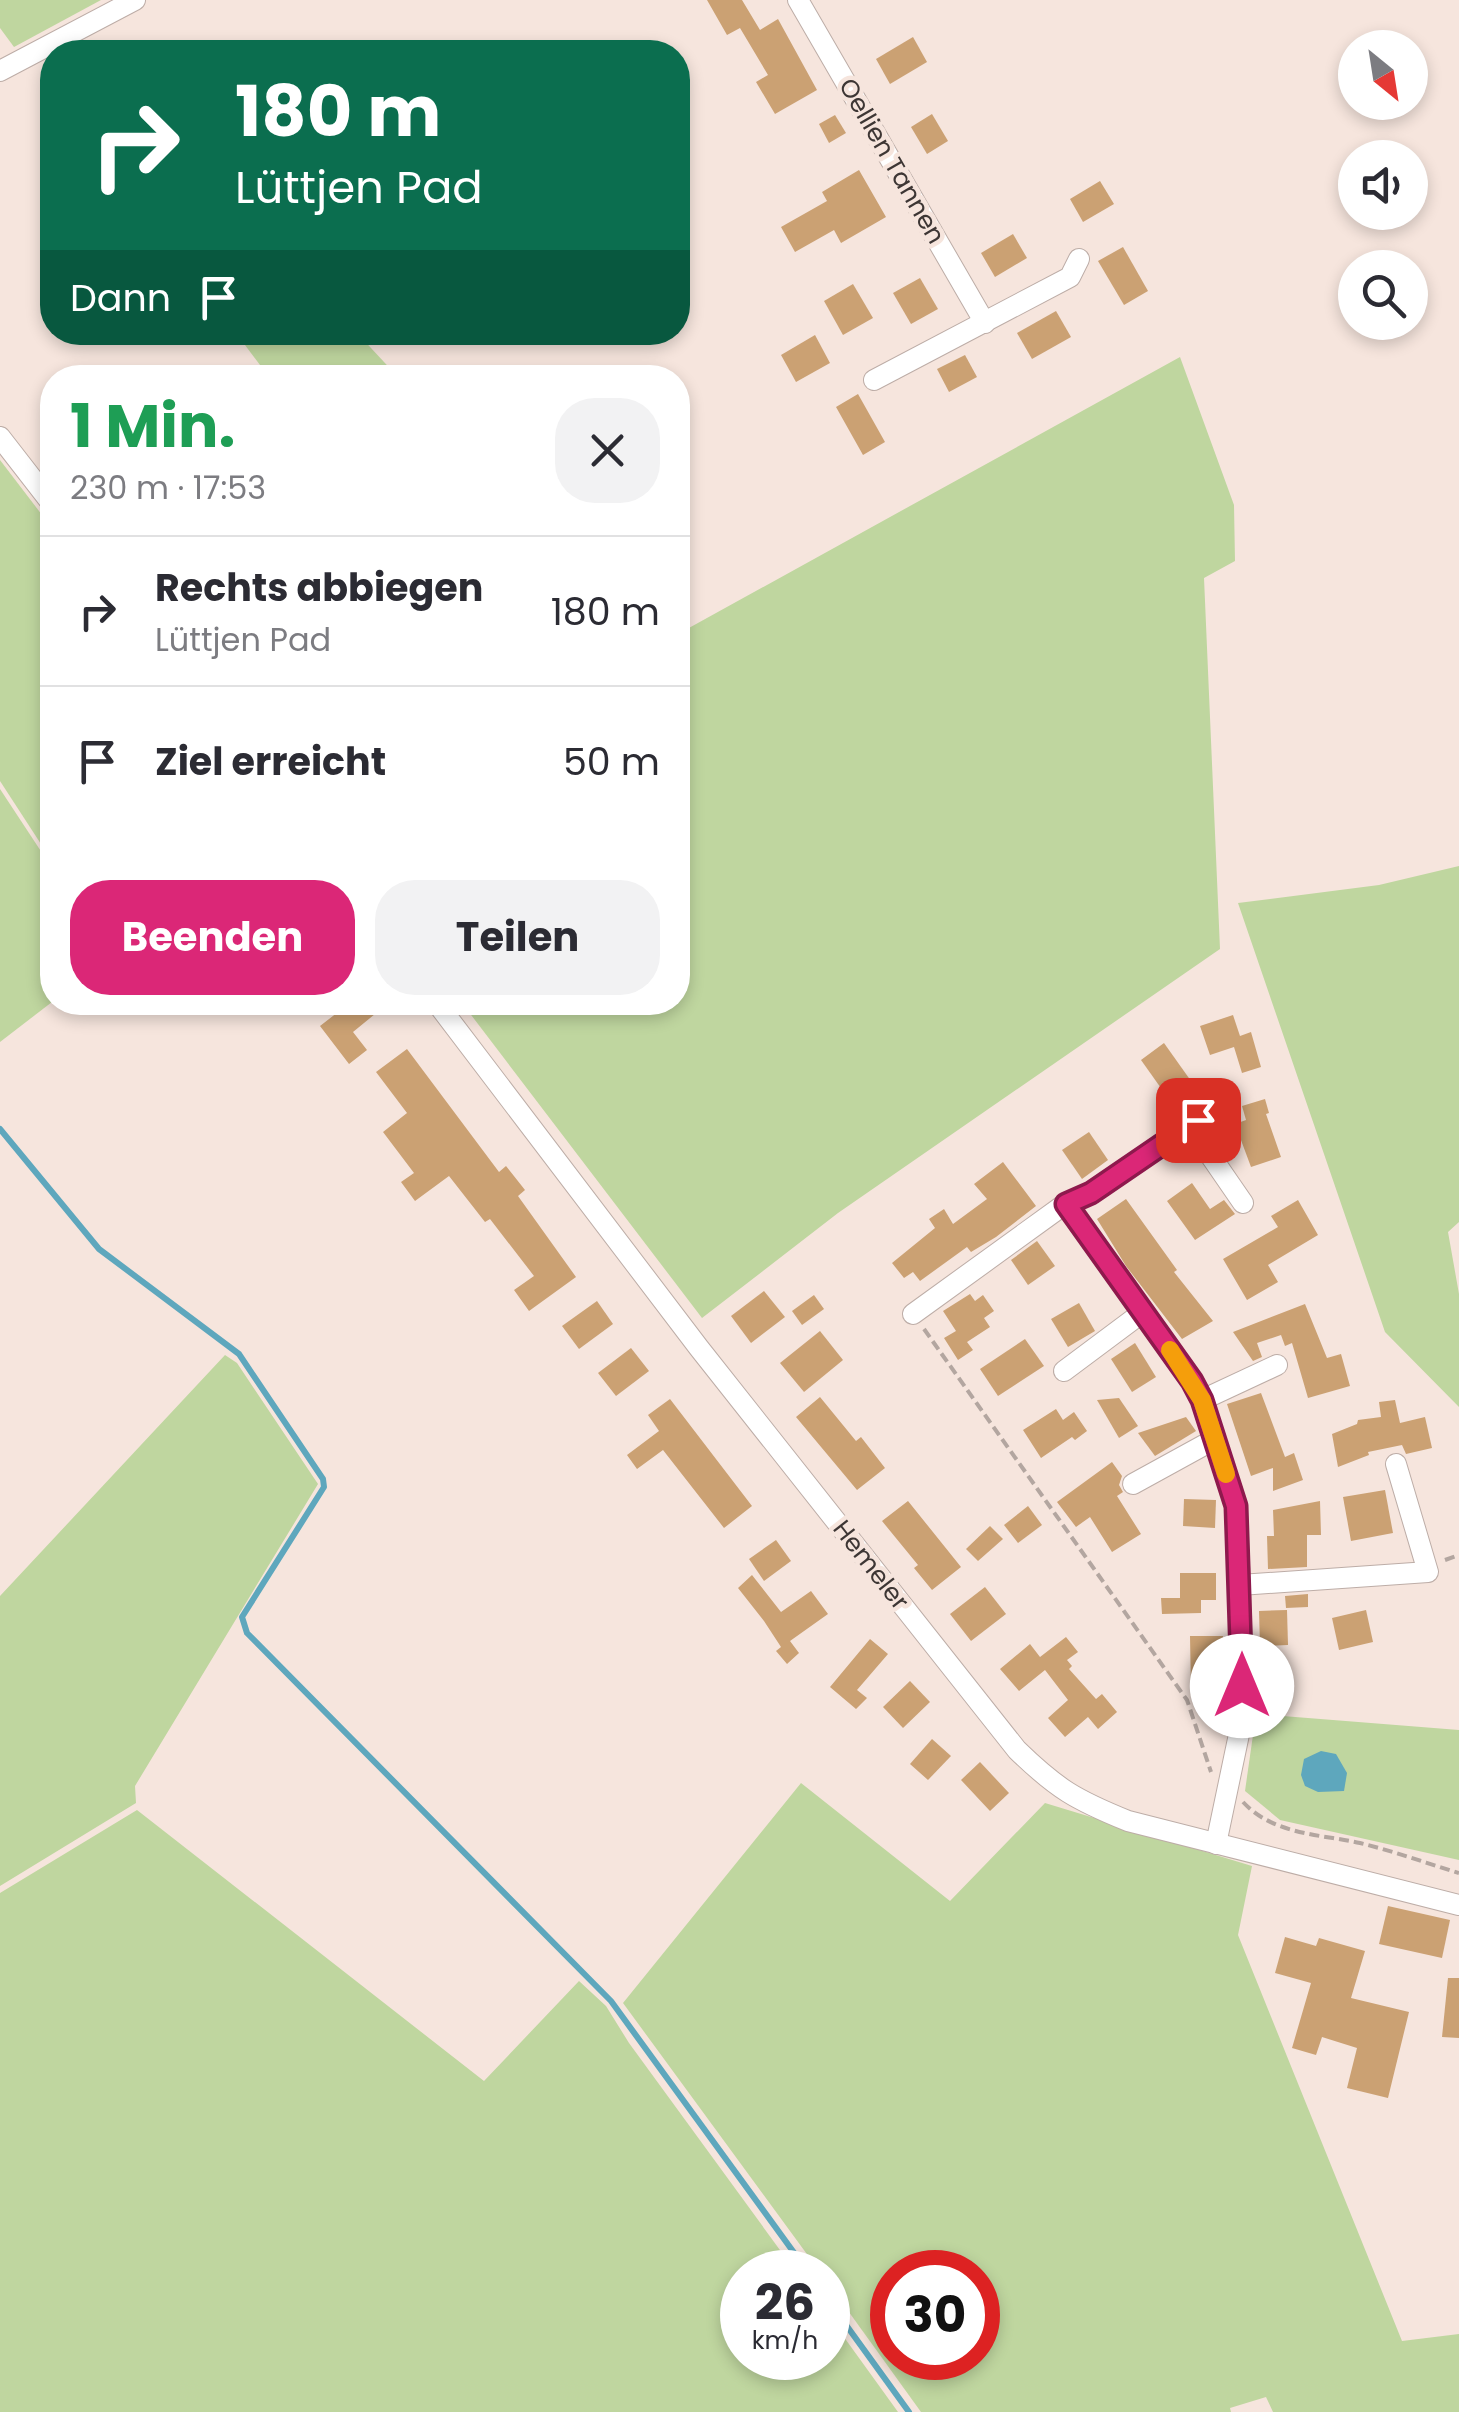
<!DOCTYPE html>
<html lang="de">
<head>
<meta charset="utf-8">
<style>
	body { margin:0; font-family:Poppins,sans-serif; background:#f2f2f3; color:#2b2b33; height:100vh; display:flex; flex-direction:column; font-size:38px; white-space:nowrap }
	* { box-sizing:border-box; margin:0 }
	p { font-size:32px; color:#7c7c81 }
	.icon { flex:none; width:55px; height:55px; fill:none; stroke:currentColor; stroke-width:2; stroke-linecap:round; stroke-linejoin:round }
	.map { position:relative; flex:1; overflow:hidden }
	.details { position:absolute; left:40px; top:365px; width:650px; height:650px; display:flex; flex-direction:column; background:#fff; border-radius:40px; box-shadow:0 5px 15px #0003 }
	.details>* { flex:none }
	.banner { position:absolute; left:40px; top:40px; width:650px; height:305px; border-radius:40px; box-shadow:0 5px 15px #0003; background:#0b6e4f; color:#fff; overflow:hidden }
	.needle { width:65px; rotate:150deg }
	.buttons { position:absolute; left:1338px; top:30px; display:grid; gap:20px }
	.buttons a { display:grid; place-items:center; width:90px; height:90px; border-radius:50%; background:#fff; box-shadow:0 5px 15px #0003; font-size:50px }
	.speed { position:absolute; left:720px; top:2250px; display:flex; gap:20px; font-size:50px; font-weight:700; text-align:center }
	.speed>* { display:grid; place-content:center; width:130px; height:130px; border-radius:50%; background:#fff; box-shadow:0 5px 15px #0003; line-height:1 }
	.speed small { font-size:25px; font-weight:400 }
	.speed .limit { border:15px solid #d22; background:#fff; color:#111 }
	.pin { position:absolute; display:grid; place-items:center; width:85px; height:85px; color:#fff; margin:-42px; border-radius:20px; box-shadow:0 5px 15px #0006 }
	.me { position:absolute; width:110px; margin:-55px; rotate:0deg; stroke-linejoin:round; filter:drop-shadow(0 0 8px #0008) }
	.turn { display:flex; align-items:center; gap:35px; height:210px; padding:0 30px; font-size:45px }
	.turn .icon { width:130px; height:130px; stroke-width:2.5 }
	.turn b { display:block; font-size:70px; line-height:85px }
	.then { display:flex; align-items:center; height:95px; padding:0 30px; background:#0003; gap:20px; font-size:38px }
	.round { display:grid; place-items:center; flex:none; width:105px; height:105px; border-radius:40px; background:#f2f2f3 }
	.summary { display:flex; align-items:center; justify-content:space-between; height:170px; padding:0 30px }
	h1 { font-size:60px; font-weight:700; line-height:75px; color:#1e9e55 }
	.primary-button { display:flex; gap:20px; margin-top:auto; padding:20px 30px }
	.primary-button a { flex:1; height:115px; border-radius:40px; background:#db2777; color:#fff; font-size:40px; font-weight:700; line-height:115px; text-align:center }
	.primary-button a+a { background:#f2f2f3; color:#2b2b33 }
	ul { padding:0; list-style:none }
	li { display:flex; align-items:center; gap:30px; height:150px; padding:0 30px; border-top:2px solid #e1e1e2 }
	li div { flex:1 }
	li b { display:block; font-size:38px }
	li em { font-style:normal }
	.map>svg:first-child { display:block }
	.green { fill:#bfd69f; fill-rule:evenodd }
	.water { fill:#5ea7bd }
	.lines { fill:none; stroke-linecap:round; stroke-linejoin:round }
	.stream { stroke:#5ea7bd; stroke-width:6 }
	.building { fill:#cba173 }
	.minor-casing { stroke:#bdada7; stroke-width:22 }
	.path { stroke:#b3a6a0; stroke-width:4; stroke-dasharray:10 5; stroke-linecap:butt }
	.minor { stroke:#fff; stroke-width:20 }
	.route-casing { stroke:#8e194d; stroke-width:25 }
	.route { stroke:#db2777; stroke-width:18 }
	.slow { stroke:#f59e0b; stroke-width:18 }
	.labels { text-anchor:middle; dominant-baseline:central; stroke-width:9; stroke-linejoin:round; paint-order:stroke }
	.street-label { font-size:25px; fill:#3d3634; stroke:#f6e5dd }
</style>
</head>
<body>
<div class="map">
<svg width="1459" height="2412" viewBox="0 0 1459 2412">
	<rect width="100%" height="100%" fill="#f6e5dd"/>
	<g class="green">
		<polygon points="0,0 101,0 14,47 0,28"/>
		<polygon points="236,333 357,333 398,377 269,377"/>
		<polygon points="1180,357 1234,505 1235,561 1204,578 1220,949 838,1213 702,1318 462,1003 678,1002 678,634"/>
		<polygon points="0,460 52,528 52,861 0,781"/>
		<polygon points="0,789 52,868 52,1002 0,1042"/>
		<polygon points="1459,866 1459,1222 1448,1232 1459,1294 1459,1407 1385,1332 1238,903 1379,885"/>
		<polygon points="225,1355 237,1363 318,1484 135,1786 136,1803 0,1886 0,1596"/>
		<polygon points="1256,1714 1459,1730 1459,1860 1280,1820 1245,1791"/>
		<path d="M801,1783L950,1901L1045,1803L1252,1866L1238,1935L1402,2341L1459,2334V2412H1273L1266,2397L1230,2408L1231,2412H921L828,2283V2272H820L623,2003ZM892,2272H978V2358H892Z"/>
		<polygon points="137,1810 484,2081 579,1981 606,2006 629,2043 796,2272 742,2272 742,2358 828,2358 828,2315 898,2412 0,2412 0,1893"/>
	</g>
	<polygon class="water" points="1321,1751 1336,1754 1347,1773 1344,1791 1318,1792 1305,1786 1301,1775 1304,1759"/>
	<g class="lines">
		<g class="stream">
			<polyline points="0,1129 99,1249 239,1354 323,1479 324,1487 242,1617 247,1633 611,2001 808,2272"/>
			<polyline points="828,2300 909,2412"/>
		</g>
	</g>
	<g class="building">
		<polygon points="707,0 742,0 760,30 778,19 817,90 775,114 756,82 768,75 740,28 727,35"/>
		<polygon points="913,37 927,62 890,84 876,59"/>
		<polygon points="932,114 948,141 927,154 911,127"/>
		<polygon points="835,115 846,133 829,143 819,124"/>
		<polygon points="859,170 886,217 841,243 834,230 795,252 781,227 827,201 822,192"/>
		<polygon points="1100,181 1114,204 1083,222 1070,199"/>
		<polygon points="1013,234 1027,258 995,277 981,253"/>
		<polygon points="1123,247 1148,291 1124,305 1098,261"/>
		<polygon points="920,278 938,309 911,324 893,293"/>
		<polygon points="853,284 873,318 843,335 824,301"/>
		<polygon points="1056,311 1071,337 1032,359 1017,333"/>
		<polygon points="815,335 830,363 796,382 781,355"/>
		<polygon points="965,355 977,377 949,392 937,369"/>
		<polygon points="858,394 885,442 863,455 836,407"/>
		<polygon points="351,1002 366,1002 375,1014 353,1032 367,1050 349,1064 320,1026"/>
		<polygon points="1233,1015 1240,1036 1251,1032 1261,1067 1242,1073 1234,1047 1210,1055 1200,1026"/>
		<polygon points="1164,1043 1191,1081 1168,1098 1141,1060"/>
		<polygon points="407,1049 499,1172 506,1166 525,1190 518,1196 576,1277 529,1311 514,1290 534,1276 490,1219 485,1222 449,1176 415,1201 401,1182 414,1173 383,1132 407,1113 376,1072"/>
		<polygon points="1265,1099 1269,1113 1266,1114 1281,1157 1251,1167 1235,1124 1246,1120 1242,1106"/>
		<polygon points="1089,1132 1108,1160 1082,1179 1062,1150"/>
		<polygon points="1003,1162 1036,1206 996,1237 971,1252 967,1247 920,1281 913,1272 904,1278 892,1263 935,1228 929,1219 944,1209 953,1224 987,1199 974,1184"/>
		<polygon points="1192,1183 1210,1209 1224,1200 1235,1214 1195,1240 1167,1201"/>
		<polygon points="1126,1199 1177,1270 1174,1272 1213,1321 1182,1339 1126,1266 1097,1219"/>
		<polygon points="1298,1200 1318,1235 1268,1265 1278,1282 1247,1300 1223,1259 1278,1227 1271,1216"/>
		<polygon points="1037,1241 1055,1266 1028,1285 1011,1260"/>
		<polygon points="764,1291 785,1317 751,1343 731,1316"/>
		<polygon points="970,1294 975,1301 983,1295 994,1311 984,1318 990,1327 967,1342 973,1350 958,1360 944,1338 956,1331 943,1311"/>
		<polygon points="814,1295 824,1309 802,1325 792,1311"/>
		<polygon points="597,1301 613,1324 579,1349 562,1326"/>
		<polygon points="1079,1303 1095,1331 1068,1347 1051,1319"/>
		<polygon points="1305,1304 1327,1358 1341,1354 1350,1386 1308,1398 1292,1343 1285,1346 1281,1335 1257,1343 1262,1357 1253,1361 1233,1332"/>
		<polygon points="820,1331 843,1360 804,1392 780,1363"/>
		<polygon points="1025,1339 1044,1366 998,1396 980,1369"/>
		<polygon points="1135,1343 1156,1377 1132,1392 1111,1359"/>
		<polygon points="631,1348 649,1371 616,1396 598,1373"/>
		<polygon points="1261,1393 1285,1457 1294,1453 1303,1480 1273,1491 1273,1468 1251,1476 1227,1404"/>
		<polygon points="820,1397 856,1441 861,1437 885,1468 857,1490 796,1417"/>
		<polygon points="1119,1398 1138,1426 1119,1438 1097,1400"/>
		<polygon points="670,1399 752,1506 724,1528 663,1450 637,1469 627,1455 659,1431 648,1415"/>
		<polygon points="1395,1400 1400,1423 1425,1417 1432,1448 1406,1454 1402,1445 1368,1452 1369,1455 1338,1467 1332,1434 1357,1424 1358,1420 1381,1417 1379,1402"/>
		<polygon points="1056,1409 1063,1420 1074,1412 1087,1431 1075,1440 1072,1437 1041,1458 1023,1430"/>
		<polygon points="1186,1417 1196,1431 1155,1456 1138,1433"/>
		<polygon points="1112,1462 1122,1476 1119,1485 1123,1492 1117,1496 1141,1534 1112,1552 1090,1517 1076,1527 1057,1502"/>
		<polygon points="1385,1490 1393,1533 1351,1541 1343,1497"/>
		<polygon points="1184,1499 1216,1500 1215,1528 1183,1526"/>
		<polygon points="908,1501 961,1567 932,1590 914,1568 918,1565 882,1521"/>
		<polygon points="1320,1501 1321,1535 1307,1535 1307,1567 1268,1569 1267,1536 1274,1536 1273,1510"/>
		<polygon points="1028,1506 1042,1525 1018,1543 1004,1525"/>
		<polygon points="990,1526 1003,1539 978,1561 966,1549"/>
		<polygon points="776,1540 791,1561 764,1581 749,1559"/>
		<polygon points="1180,1573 1216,1573 1216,1600 1201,1600 1201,1613 1162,1614 1161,1598 1180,1598"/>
		<polygon points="752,1575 781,1612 811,1591 828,1614 790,1641 799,1653 787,1664 776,1651 781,1647 764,1621 738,1588"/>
		<polygon points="985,1587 1006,1614 971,1641 950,1614"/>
		<polygon points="1308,1594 1308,1607 1286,1608 1285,1596"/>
		<polygon points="1287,1610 1288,1645 1260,1646 1259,1611"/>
		<polygon points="1366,1610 1373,1642 1339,1650 1332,1618"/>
		<polygon points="1190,1636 1223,1636 1223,1665 1217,1666 1216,1682 1220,1694 1199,1701 1191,1691"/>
		<polygon points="1066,1637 1078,1652 1067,1660 1072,1666 1069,1669 1096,1699 1102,1694 1117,1712 1098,1729 1088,1717 1065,1737 1048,1718 1068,1700 1045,1670 1019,1691 1000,1669 1030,1644 1040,1657"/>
		<polygon points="870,1639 888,1654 857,1690 867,1698 856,1709 830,1687"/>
		<polygon points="910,1681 930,1702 903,1728 883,1707"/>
		<polygon points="932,1739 951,1756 928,1780 910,1764"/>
		<polygon points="980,1762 1009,1793 990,1811 961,1780"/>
		<polygon points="1388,1906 1450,1920 1442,1958 1379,1944"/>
		<polygon points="1285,1937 1316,1946 1319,1938 1365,1951 1351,1998 1409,2012 1388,2098 1347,2088 1357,2048 1322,2037 1316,2055 1292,2048 1311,1983 1275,1973"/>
		<polygon points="1448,1978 1459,1978 1459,2038 1442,2037"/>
	</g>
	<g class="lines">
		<defs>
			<g id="minor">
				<polyline points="798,0 985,323"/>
				<polyline points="0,71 135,0"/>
				<polyline points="874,380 1070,277 1079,259"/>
				<polyline points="0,437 52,504"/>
				<path d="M436,1002L699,1348L1017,1750C1057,1789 1076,1800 1128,1821L1459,1905"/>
				<polyline points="1065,1204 1193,1381 1202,1400 1236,1506 1240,1585 1242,1720 1216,1844"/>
				<polyline points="913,1314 1065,1204 1091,1193 1198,1120 1201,1142 1243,1203"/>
				<polyline points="1064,1371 1143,1312"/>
				<polyline points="1202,1400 1277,1365"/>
				<polyline points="1133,1484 1215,1439"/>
				<polyline points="1240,1585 1428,1572 1396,1464"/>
			</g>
		</defs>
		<use href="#minor" class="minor-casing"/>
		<g class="path">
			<polyline points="924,1329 1187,1700 1211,1772"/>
			<polyline points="1445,1560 1459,1555"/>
			<path d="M1243,1802C1274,1835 1319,1834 1360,1843C1393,1851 1426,1863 1459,1873"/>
		</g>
		<use href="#minor" class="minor"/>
	</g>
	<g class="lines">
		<defs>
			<polyline id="route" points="1198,1120 1091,1193 1066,1204 1192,1381 1202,1400 1236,1506 1242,1686"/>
		</defs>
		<use href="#route" class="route-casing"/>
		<use href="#route" class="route"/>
		<polyline class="slow" points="1170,1350 1202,1400 1226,1474"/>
	</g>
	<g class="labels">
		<g class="street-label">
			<text transform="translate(892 161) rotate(60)">Oellien Tannen</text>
			<text transform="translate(871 1565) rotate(52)">Hemeler</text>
		</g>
	</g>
</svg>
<div class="buttons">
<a><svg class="needle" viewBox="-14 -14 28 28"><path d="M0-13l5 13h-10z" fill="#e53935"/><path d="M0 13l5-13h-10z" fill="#7c7c81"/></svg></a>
<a><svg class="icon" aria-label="sound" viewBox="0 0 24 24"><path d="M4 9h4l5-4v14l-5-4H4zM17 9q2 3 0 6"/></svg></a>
<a><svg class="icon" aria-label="search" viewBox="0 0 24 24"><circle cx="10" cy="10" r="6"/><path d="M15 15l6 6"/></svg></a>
</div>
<div class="speed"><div>26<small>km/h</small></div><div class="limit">30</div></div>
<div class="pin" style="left:1198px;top:1120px;background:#d93025"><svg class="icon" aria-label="arrive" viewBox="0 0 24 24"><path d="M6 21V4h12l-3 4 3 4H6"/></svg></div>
<svg class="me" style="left:1242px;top:1686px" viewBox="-20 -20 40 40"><circle r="19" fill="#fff"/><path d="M0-13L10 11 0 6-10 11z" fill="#db2777"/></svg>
<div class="banner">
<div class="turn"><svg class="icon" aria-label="right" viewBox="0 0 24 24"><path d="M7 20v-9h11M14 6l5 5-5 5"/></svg><div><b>180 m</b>Lüttjen Pad</div></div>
<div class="then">Dann<svg class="icon" aria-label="arrive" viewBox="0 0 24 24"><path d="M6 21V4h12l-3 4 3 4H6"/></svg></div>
</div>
<section class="details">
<div class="summary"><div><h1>1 Min.</h1><p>230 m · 17:53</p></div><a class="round"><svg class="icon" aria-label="close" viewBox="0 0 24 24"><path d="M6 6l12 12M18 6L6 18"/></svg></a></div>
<ul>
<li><svg class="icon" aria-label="right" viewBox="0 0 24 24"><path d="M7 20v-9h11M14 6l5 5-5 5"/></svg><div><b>Rechts abbiegen</b><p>Lüttjen Pad</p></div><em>180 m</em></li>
<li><svg class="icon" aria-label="arrive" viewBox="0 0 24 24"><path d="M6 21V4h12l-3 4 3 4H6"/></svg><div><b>Ziel erreicht</b></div><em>50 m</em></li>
</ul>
<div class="primary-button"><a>Beenden</a><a>Teilen</a></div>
</section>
</div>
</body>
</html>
